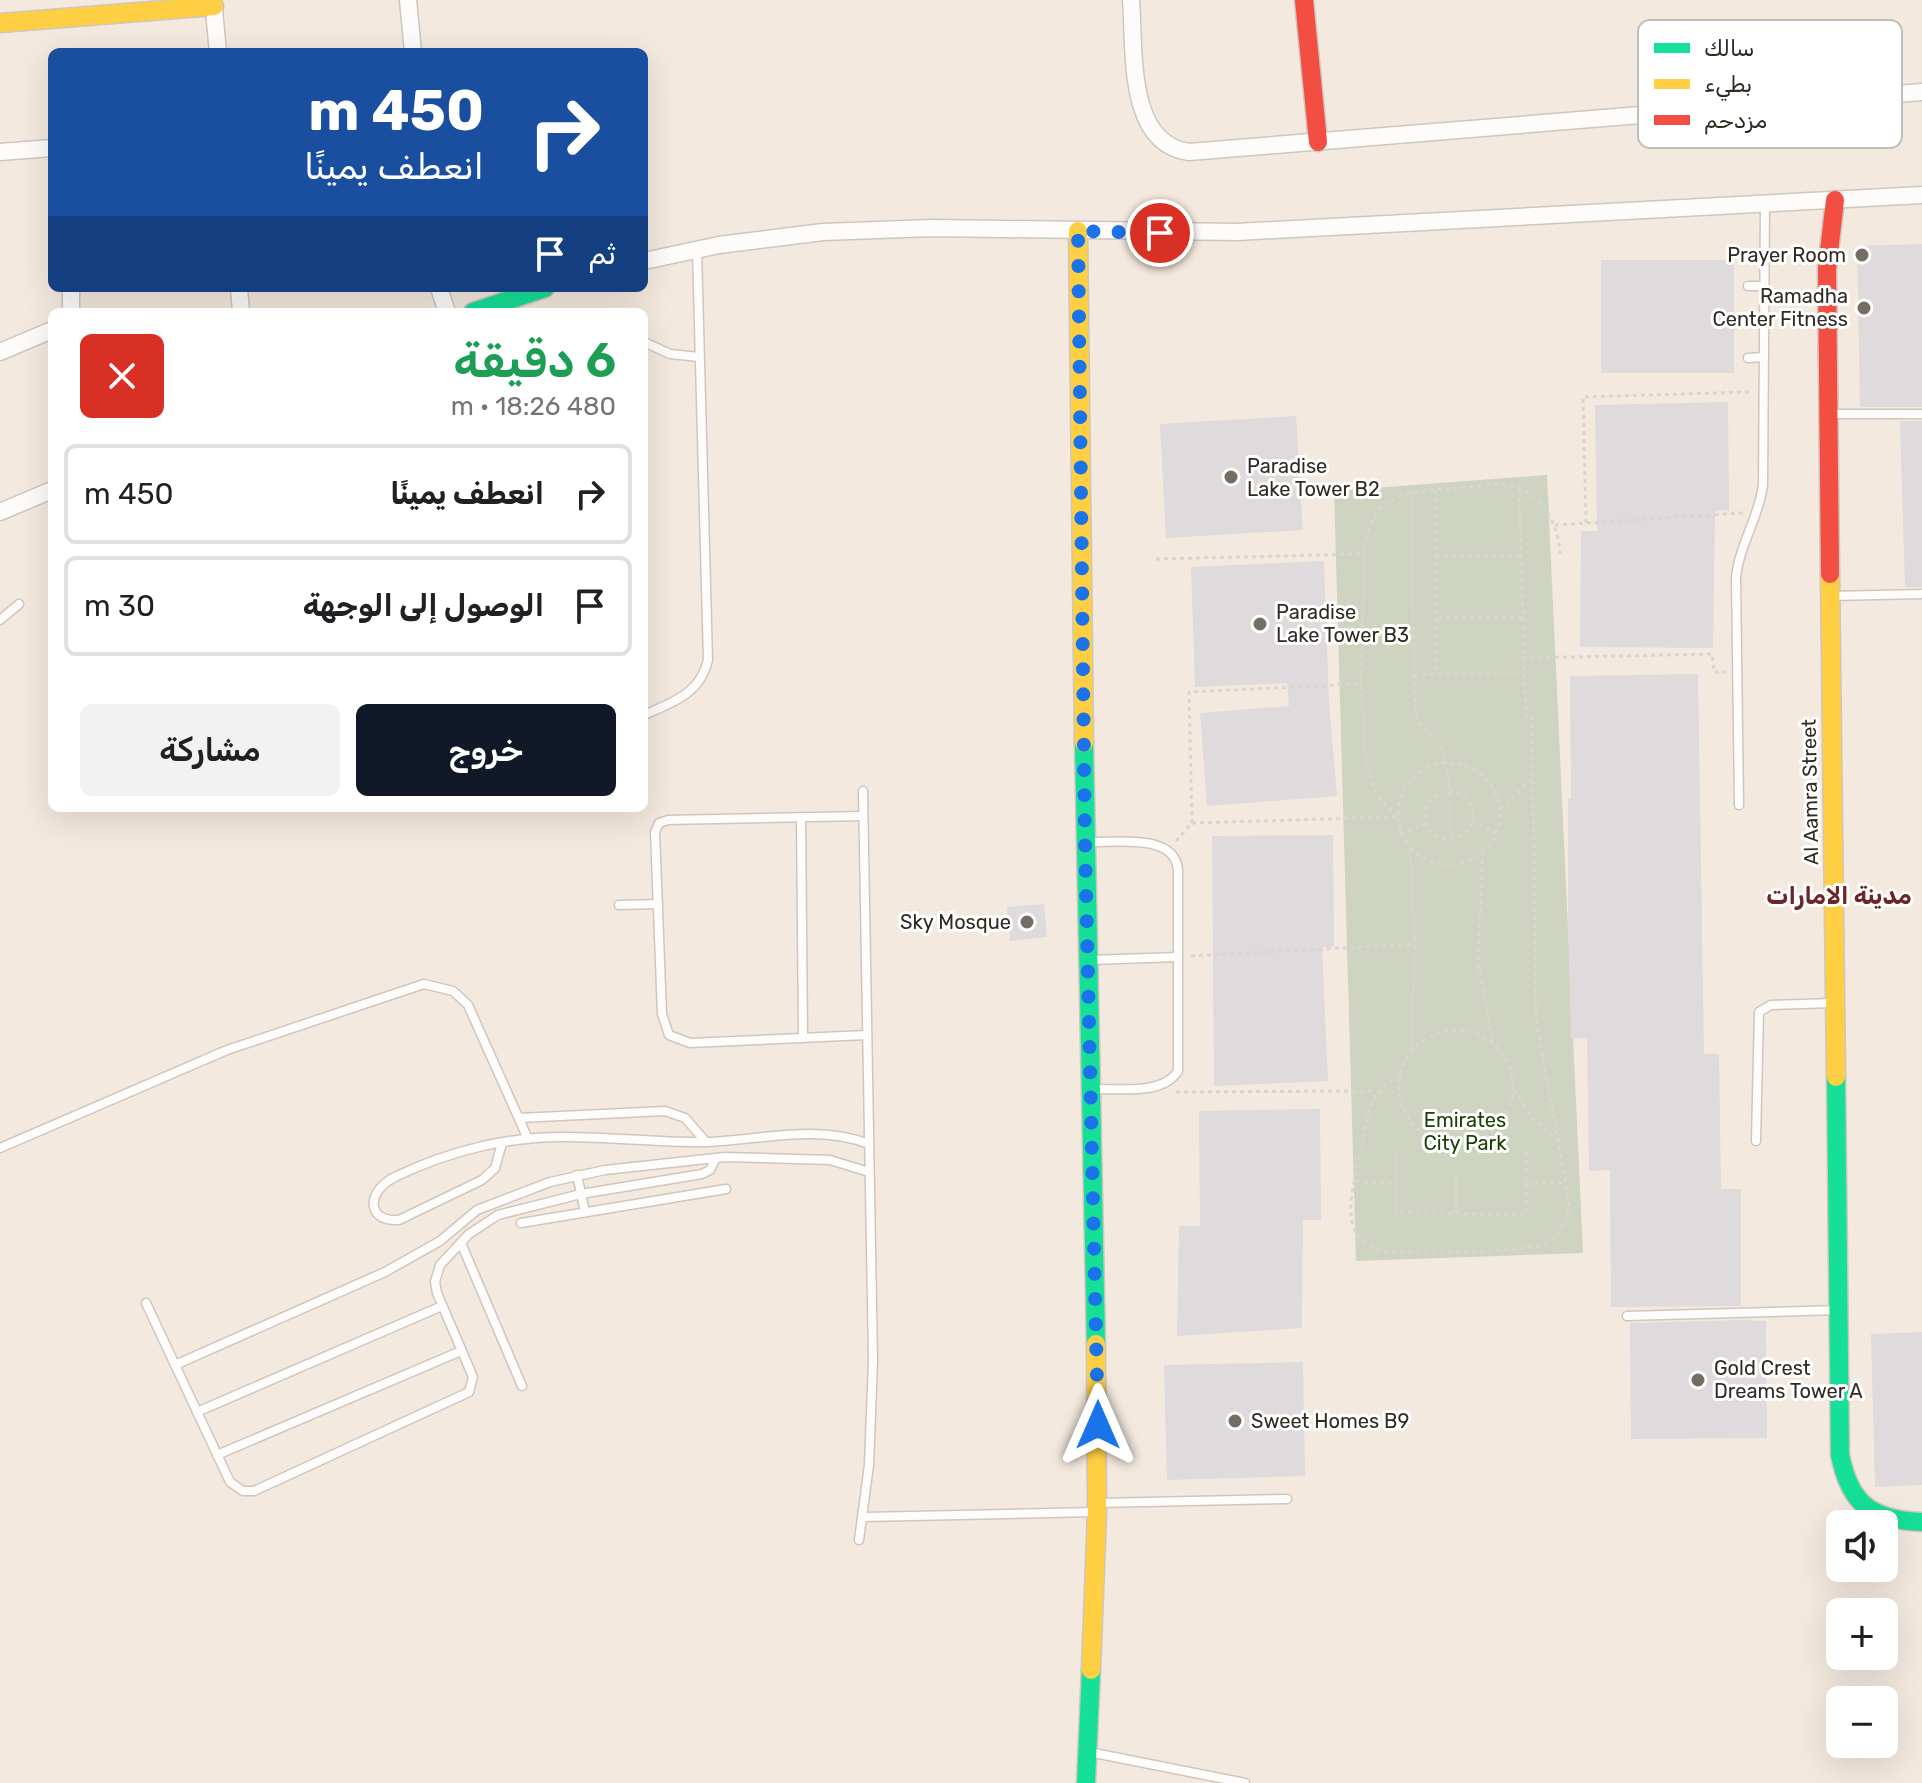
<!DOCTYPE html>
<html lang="ar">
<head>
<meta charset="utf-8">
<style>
	body { margin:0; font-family:Rubik,"Noto Sans Arabic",sans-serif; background:#f2f2f2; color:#202124; direction:rtl; height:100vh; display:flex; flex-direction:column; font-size:30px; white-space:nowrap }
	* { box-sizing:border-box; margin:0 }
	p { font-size:26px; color:#757577 }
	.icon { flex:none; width:44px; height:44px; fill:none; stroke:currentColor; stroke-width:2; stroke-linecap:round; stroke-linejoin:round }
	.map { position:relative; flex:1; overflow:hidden; direction:ltr }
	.sheet { position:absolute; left:48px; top:308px; width:600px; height:504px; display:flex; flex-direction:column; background:#fff; border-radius:12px; box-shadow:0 8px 32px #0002; direction:rtl }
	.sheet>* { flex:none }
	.guide { position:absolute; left:48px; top:48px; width:600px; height:244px; border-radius:12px; box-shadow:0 8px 32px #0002; direction:rtl; background:#1a4fa0; color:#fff; overflow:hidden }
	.controls { position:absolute; left:1826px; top:1510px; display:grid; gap:16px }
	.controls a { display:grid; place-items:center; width:72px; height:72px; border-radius:12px; background:#fff; box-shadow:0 8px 32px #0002; font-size:40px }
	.pin { position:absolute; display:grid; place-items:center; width:68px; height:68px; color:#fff; margin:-34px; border:4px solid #fff; border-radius:50%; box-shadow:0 2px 8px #0007 }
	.me { position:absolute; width:88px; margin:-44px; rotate:0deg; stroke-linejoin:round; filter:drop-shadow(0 0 6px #0008) }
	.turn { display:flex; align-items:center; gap:28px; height:168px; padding:0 32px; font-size:36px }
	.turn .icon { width:104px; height:104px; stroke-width:2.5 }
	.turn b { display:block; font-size:56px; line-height:68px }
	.then { display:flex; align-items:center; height:76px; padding:0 32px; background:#0003; gap:16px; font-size:30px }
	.round { display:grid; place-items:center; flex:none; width:84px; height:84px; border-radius:12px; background:#f2f2f2 }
	.head { display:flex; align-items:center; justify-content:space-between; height:136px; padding:0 32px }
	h1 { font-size:48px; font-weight:600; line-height:60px; color:#1e9e55 }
	.primary-button { display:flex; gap:16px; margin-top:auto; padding:16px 32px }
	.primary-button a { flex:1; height:92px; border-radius:12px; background:#111827; color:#fff; font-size:32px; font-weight:600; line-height:92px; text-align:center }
	.primary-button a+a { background:#f2f2f2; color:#202124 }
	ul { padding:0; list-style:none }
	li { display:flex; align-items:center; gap:24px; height:100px; margin:0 16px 12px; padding:0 16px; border:4px solid #e0e0e0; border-radius:12px }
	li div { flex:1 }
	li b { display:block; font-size:30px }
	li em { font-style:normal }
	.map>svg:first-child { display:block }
	.green { fill:#ced4c0 }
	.building { fill:#dfdadb }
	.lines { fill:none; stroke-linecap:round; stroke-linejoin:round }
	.lane-casing { stroke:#cfc6be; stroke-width:11 }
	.street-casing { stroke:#cfc6be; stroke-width:19 }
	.fast-casing { stroke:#cfc6be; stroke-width:21 }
	.slow-casing { stroke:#cfc6be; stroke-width:21 }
	.jam-casing { stroke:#cfc6be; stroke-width:21 }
	.path { stroke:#d8d5d2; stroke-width:3; stroke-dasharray:4 4; stroke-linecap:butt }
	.lane { stroke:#fdfcfa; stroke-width:8 }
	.street { stroke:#fdfcfa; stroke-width:16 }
	.fast { stroke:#16e098; stroke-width:18 }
	.slow { stroke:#ffcf43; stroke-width:18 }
	.jam { stroke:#f24e42; stroke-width:18 }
	.route { stroke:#1a73e8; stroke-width:14; stroke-dasharray:0 25.2 }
	.poi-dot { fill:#756d64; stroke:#fff; stroke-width:3 }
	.labels { text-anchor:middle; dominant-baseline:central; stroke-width:6; stroke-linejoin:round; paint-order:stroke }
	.poi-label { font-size:20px; fill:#312a22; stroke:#fff; text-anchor:start }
	.street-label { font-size:20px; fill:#312a22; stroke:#fff }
	.park-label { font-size:20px; fill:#1a4005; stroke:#fff }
	.quarter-label { font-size:24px; font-weight:bold; fill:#6c262b; stroke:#fff }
	.key { fill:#fff; stroke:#c1bfbd; stroke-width:2 }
	.key-label { font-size:22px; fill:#312a22 }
</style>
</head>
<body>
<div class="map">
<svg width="1922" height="1783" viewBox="0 0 1922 1783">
	<rect width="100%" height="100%" fill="#f4e9de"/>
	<polygon class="green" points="1547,475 1583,1253 1356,1261 1334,491"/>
	<g class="building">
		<polygon points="1922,244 1922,407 1860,407 1857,246"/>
		<rect x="1601" y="260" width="133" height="113"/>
		<polygon points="1728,402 1729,510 1715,511 1713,648 1580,647 1581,531 1597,531 1595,405"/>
		<polygon points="1296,416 1303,530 1166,538 1160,424"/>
		<polygon points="1900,421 1922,421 1922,587 1905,587"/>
		<polygon points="1324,561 1329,703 1337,796 1207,806 1200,713 1289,706 1287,683 1195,687 1191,567"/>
		<polygon points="1698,674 1704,1054 1719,1054 1721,1189 1741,1189 1741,1306 1611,1307 1610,1170 1589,1171 1587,1038 1571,1039 1568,923 1568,799 1571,799 1570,676"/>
		<polygon points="1333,835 1334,947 1322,947 1328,1081 1214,1086 1212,836"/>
		<polygon points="1044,904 1047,937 1010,941 1007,907"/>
		<polygon points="1320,1109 1321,1220 1303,1220 1302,1328 1177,1336 1179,1226 1200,1226 1199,1111"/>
		<polygon points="1741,1320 1766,1321 1767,1438 1631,1439 1630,1323"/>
		<polygon points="1922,1332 1922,1485 1875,1487 1871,1334"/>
		<polygon points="1303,1362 1305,1476 1167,1480 1164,1365"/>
	</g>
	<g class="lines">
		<defs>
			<g id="lane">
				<polyline points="1748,286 1764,286"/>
				<polyline points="644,342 670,354 699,357"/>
				<polyline points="1748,358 1764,357"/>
				<polyline points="1832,414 1922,414"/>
				<polyline points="1831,596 1922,594"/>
				<polyline points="0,620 19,604"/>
				<path d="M644,715C673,702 700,694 708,660L697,250"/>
				<path d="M1739,805L1736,578C1739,545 1759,518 1763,485L1765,203"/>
				<polyline points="863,816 668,820 659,823 655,832 662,1014 669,1035 690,1043 866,1035"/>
				<polyline points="801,817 803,1038"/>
				<path d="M1089,842C1116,843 1175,833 1178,870V1071C1162,1096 1118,1088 1092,1089"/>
				<polyline points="619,905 658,904"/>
				<polyline points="1089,960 1178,957"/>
				<polyline points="519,1118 665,1111 685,1118 706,1142"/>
				<polyline points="1756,1141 1759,1012 1771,1005 1834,1003"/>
				<path d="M502,1143L495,1168L482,1180L399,1220C365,1222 366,1190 397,1176C449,1151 509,1136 567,1137C614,1137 660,1143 707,1142C761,1140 816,1124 869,1144"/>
				<polyline points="0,1148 227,1050 424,984 453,991 468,1005 528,1139"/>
				<polyline points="577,1175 585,1212"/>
				<polyline points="521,1223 726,1189"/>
				<polyline points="461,1243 522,1386"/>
				<polyline points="146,1303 230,1482 243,1491 254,1491 469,1392 473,1377 437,1293 435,1282 440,1265 469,1234 498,1215 581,1194 702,1174 710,1170 716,1158"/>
				<polyline points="1627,1316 1838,1310"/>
				<polyline points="175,1365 385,1272 440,1241 477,1210 550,1182 605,1170 725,1157 830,1160 869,1172"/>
				<polyline points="197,1412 442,1306"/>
				<polyline points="217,1455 461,1351"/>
				<polyline points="1098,1503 1287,1499"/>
				<polyline points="864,1517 1096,1512"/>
				<polyline points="859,1540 869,1465 873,1361 863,791"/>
				<polyline points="1089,1752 1245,1783"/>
			</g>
			<g id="street">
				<polyline points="213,0 218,52"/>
				<polyline points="408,0 413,52"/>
				<path d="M1131,0C1135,49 1126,144 1189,152L1922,92"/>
				<polyline points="0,152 52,148"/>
				<polyline points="644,261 719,245 823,232 932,228 1237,232 1922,195"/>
				<polyline points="239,288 241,312"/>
				<polyline points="439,288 447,312"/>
				<polyline points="71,312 71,288"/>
				<polyline points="0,352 52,330"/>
				<polyline points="0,512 52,490"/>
			</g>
			<g id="fast">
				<polyline points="473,312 545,288"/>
				<polyline points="1084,743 1096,1344"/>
				<path d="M1836,1077L1840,1455C1850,1505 1872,1520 1922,1522"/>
				<polyline points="1086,1783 1091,1670"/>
			</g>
			<g id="slow">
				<polyline points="0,23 214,6"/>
				<polyline points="1078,231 1084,743"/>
				<polyline points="1830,574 1836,1077"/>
				<polyline points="1091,1670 1097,1512 1096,1344"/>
			</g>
			<g id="jam">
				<polyline points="1304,0 1318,142"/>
				<polyline points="1830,574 1827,269 1835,200"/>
			</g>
		</defs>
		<use href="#lane" class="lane-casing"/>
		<use href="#street" class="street-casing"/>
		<use href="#fast" class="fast-casing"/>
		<use href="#slow" class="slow-casing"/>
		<use href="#jam" class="jam-casing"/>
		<g class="path">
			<polyline points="1435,490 1437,674"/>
			<path d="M1411,491L1415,714C1420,727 1432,732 1439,743C1452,763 1449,814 1451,838"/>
			<polyline points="1586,523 1583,397 1749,392"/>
			<polyline points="1555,525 1743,513"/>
			<polyline points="1436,557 1520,557"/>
			<polyline points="1156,559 1364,554"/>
			<polyline points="1438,618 1522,618"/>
			<polyline points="1523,658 1712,654 1714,672 1726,672"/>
			<polyline points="1413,675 1524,672"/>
			<circle cx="1449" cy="814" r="51"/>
			<circle cx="1449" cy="815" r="24"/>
			<polyline points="1500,810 1533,777"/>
			<path d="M1397,817L1375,793L1366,762L1361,684L1364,554C1369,492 1407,492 1457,488C1473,487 1491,483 1507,485C1540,490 1559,523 1560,554"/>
			<polyline points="1472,820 1496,833"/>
			<polyline points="1192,823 1189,692 1361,684"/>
			<polyline points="1400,833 1427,824"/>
			<polyline points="1176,841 1192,823 1397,817"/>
			<polyline points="1410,849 1415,944 1411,1052"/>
			<polyline points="1483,852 1478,961 1492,1042"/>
			<polyline points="1191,956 1415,944"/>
			<circle cx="1456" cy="1087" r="57"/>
			<path d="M1400,1075C1370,1090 1367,1115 1362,1146C1358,1170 1344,1206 1355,1230C1360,1241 1371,1249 1383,1251C1404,1256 1530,1252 1546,1243C1561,1234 1568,1220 1569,1203L1536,1019L1532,716L1526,715L1519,488"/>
			<polyline points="1515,1090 1532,1118 1559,1141"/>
			<polyline points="1176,1092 1377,1091"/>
			<polyline points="1395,1153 1396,1213 1526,1214 1526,1150"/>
			<polyline points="1456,1178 1456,1213"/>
			<polyline points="1356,1181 1395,1184"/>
			<polyline points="1526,1184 1566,1183"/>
		</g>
		<use href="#lane" class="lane"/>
		<use href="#street" class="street"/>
		<use href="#fast" class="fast"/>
		<use href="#slow" class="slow"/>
		<use href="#jam" class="jam"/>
	</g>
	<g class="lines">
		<polyline class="route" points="1098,1425 1085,842 1078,231 1160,233"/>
	</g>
	<g class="poi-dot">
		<circle cx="1862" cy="255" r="8"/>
		<circle cx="1864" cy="308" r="8"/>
		<circle cx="1231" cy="477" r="8"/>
		<circle cx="1260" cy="624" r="8"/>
		<circle cx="1027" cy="922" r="8"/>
		<circle cx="1698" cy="1380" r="8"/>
		<circle cx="1235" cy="1421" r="8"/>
	</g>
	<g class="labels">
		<g class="poi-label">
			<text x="1846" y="255" text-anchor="end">Prayer Room</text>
			<text x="1848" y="296" text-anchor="end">Ramadha<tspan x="1848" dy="23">Center Fitness</tspan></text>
			<text x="1247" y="466">Paradise<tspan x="1247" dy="23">Lake Tower B2</tspan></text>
			<text x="1276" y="612">Paradise<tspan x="1276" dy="23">Lake Tower B3</tspan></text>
			<text x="1011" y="922" text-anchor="end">Sky Mosque</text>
			<text x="1714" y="1368">Gold Crest<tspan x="1714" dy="23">Dreams Tower A</tspan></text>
			<text x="1251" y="1421">Sweet Homes B9</text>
		</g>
		<g class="street-label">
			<text transform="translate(1810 792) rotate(-91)">Al Aamra Street</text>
		</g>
		<g class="park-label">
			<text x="1465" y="1120">Emirates<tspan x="1465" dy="23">City Park</tspan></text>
		</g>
		<g class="quarter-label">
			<text x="1839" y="896">مدينة الامارات</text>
		</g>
	</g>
	<rect x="1638" y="20" width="264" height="128" rx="12" class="key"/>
	<rect x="1654" y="43" width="36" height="10" fill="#16e098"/>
	<rect x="1654" y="79" width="36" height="10" fill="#ffcf43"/>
	<rect x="1654" y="115" width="36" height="10" fill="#f24e42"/>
	<g class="key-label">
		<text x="1704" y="56">سالك</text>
		<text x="1704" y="92">بطيء</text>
		<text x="1704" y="128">مزدحم</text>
	</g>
</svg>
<div class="controls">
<a><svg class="icon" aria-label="sound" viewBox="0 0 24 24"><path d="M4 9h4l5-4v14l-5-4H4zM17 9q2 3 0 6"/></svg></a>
<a>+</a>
<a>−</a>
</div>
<div class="pin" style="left:1160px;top:233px;background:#d93025"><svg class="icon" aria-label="arrive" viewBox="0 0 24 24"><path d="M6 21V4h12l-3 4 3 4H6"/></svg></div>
<svg class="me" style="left:1098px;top:1425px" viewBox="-20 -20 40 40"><path d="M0-17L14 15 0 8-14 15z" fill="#1a73e8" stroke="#fff" stroke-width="4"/></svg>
<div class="guide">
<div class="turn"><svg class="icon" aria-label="right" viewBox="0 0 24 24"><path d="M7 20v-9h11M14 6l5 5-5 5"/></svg><div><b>450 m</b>انعطف يمينًا</div></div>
<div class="then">ثم<svg class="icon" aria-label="arrive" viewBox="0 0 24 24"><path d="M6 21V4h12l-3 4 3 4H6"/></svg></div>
</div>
<section class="sheet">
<div class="head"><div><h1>6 دقيقة</h1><p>480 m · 18:26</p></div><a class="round" style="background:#d93025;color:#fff"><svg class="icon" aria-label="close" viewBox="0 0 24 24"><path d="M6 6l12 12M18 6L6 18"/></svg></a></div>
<ul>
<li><svg class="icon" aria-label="right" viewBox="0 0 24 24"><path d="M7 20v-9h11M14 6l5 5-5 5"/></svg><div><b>انعطف يمينًا</b></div><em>450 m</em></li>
<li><svg class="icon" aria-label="arrive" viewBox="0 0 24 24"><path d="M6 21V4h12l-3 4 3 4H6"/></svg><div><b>الوصول إلى الوجهة</b></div><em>30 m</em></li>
</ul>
<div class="primary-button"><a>خروج</a><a>مشاركة</a></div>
</section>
</div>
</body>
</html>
